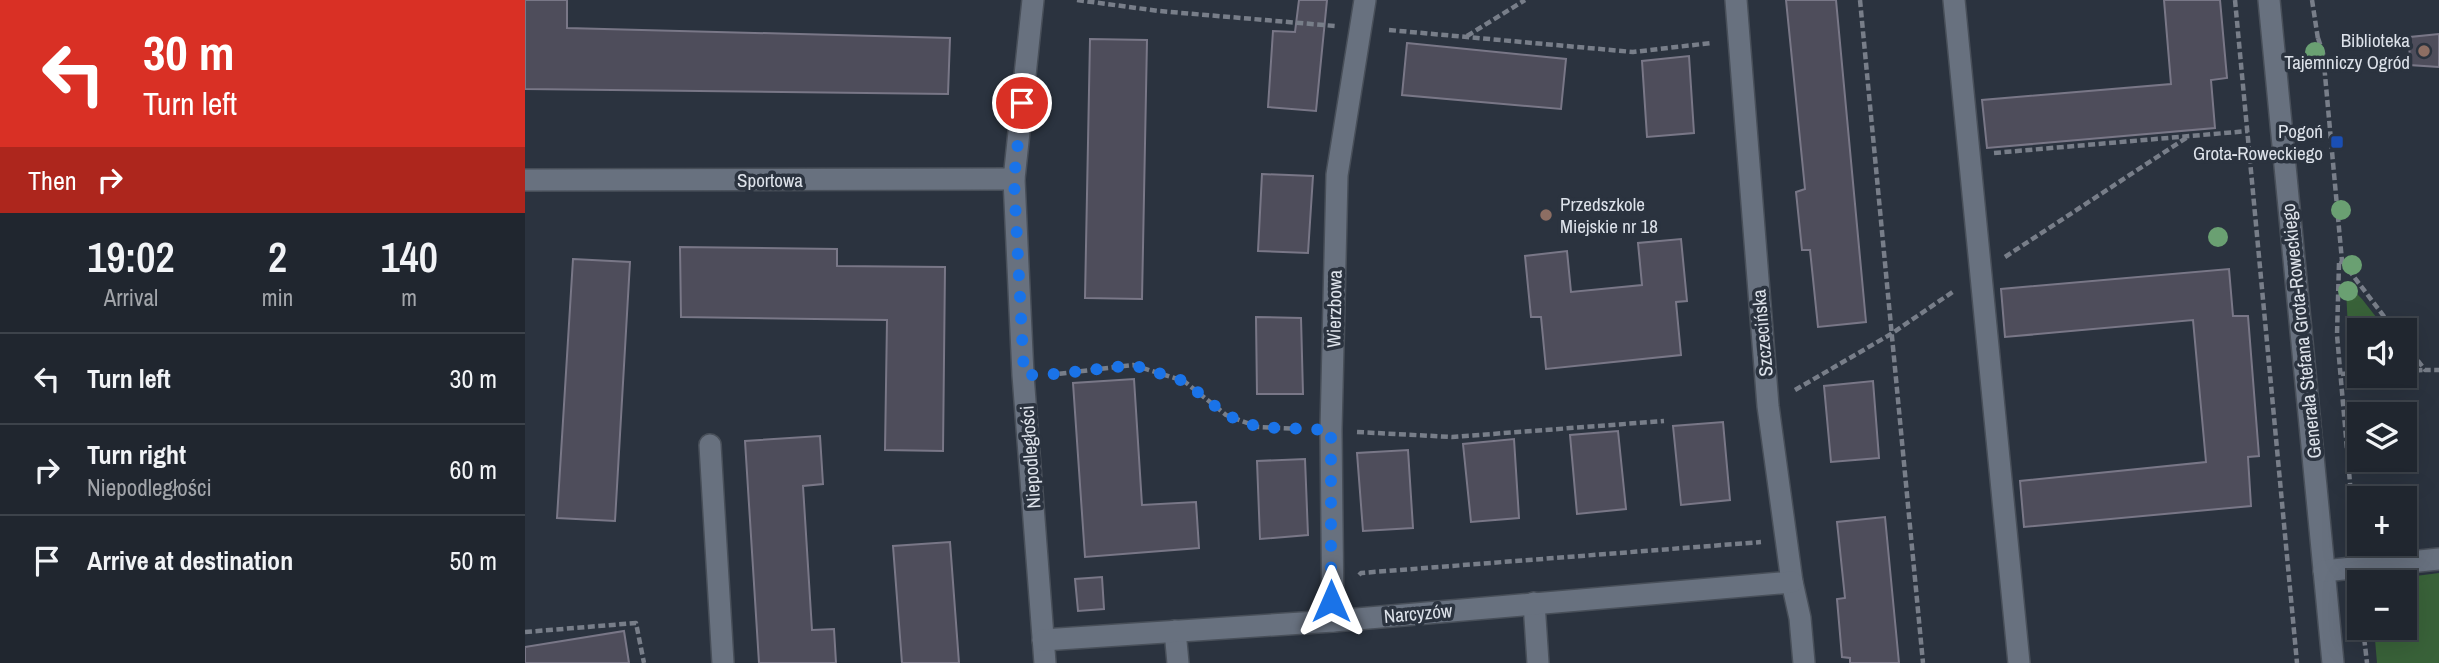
<!DOCTYPE html>
<html lang="en">
<head>
<meta charset="utf-8">
<style>
	body { margin:0; font-family:"Archivo Narrow",sans-serif; background:#282e37; color:#f1f3f6; height:100vh; display:flex; flex-direction:column; font-size:26px; white-space:nowrap }
	* { box-sizing:border-box; margin:0 }
	p { font-size:23px; color:#a2a5aa }
	.icon { flex:none; width:38px; height:38px; fill:none; stroke:currentColor; stroke-width:2; stroke-linecap:round; stroke-linejoin:round }
	.map { position:relative; flex:1; overflow:hidden }
	.sheet { display:flex; flex-direction:column; background:#20262f; width:525px }
	.sheet>* { flex:none }
	.top-card { background:#d93025; color:#fff; overflow:hidden }
	.tools { position:absolute; left:1822px; top:318px; display:grid; gap:14px }
	.tools a { display:grid; place-items:center; width:70px; height:70px; border-radius:0px; background:#20262f; box-shadow:0 7px 28px #0002,0 0 0 2px #3d434b; font-size:35px }
	.pin { position:absolute; display:grid; place-items:center; width:60px; height:60px; color:#fff; margin:-30px; border:4px solid #fff; border-radius:50%; box-shadow:0 2px 7px #0007 }
	.me { position:absolute; width:77px; margin:-38px; rotate:0deg; stroke-linejoin:round; filter:drop-shadow(0 0 5px #0008) }
	.turn { display:flex; align-items:center; gap:24px; height:147px; padding:0 28px; font-size:32px }
	.turn .icon { width:91px; height:91px; stroke-width:2.5 }
	.turn b { display:block; font-size:49px; line-height:60px }
	.then { display:flex; align-items:center; height:66px; padding:0 28px; background:#0003; gap:14px; font-size:26px }
	.eta { display:flex; justify-content:space-evenly; align-items:center; height:119px; text-align:center }
	.eta b { font-size:42px; font-weight:600; line-height:49px }
	ul { padding:0; list-style:none }
	li { display:flex; align-items:center; gap:21px; height:91px; padding:0 28px; border-top:2px solid #3d434b }
	li div { flex:1 }
	li b { display:block; font-size:26px }
	li em { font-style:normal }
	main { display:flex; flex:1; min-height:0 }
	.map>svg:first-child { display:block }
	.green { fill:#396239 }
	.building { fill:#4e4d5b; stroke:#797787; stroke-width:2 }
	.lines { fill:none; stroke-linecap:round; stroke-linejoin:round }
	.minor-casing { stroke:#484f59; stroke-width:24 }
	.path { stroke:#787e89; stroke-width:4.5; stroke-dasharray:7 3.5; stroke-linecap:butt }
	.minor { stroke:#68717f; stroke-width:21 }
	.tree { fill:#6aa072 }
	.route { stroke:#1a73e8; stroke-width:12; stroke-dasharray:0 21.6 }
	.education-dot { fill:#8d6e63; stroke:#2b333f; stroke-width:2.5 }
	.transit-dot { fill:#1a4fb4; stroke:#2b333f; stroke-width:2.5 }
	.labels { text-anchor:middle; dominant-baseline:central; stroke-width:7; stroke-linejoin:round; paint-order:stroke }
	.poi-label { font-size:19px; fill:#dde2ea; stroke:#2b333f; text-anchor:end }
	.street-label { font-size:19px; fill:#dde2ea; stroke:#2b333f }
</style>
</head>
<body>
<main>
<section class="sheet">
<div class="top-card">
<div class="turn"><svg class="icon" aria-label="left" viewBox="0 0 24 24"><path d="M17 20v-9H6M10 6l-5 5 5 5"/></svg><div><b>30 m</b>Turn left</div></div>
<div class="then">Then<svg class="icon" aria-label="right" viewBox="0 0 24 24"><path d="M7 20v-9h11M14 6l5 5-5 5"/></svg></div>
</div>
<div class="eta">
<div><b>19:02</b><p>Arrival</p></div>
<div><b>2</b><p>min</p></div>
<div><b>140</b><p>m</p></div>
</div>
<ul>
<li><svg class="icon" aria-label="left" viewBox="0 0 24 24"><path d="M17 20v-9H6M10 6l-5 5 5 5"/></svg><div><b>Turn left</b></div><em>30 m</em></li>
<li><svg class="icon" aria-label="right" viewBox="0 0 24 24"><path d="M7 20v-9h11M14 6l5 5-5 5"/></svg><div><b>Turn right</b><p>Niepodległości</p></div><em>60 m</em></li>
<li><svg class="icon" aria-label="arrive" viewBox="0 0 24 24"><path d="M6 21V4h12l-3 4 3 4H6"/></svg><div><b>Arrive at destination</b></div><em>50 m</em></li>
</ul>
</section>
<div class="map">
<svg width="1914" height="663" viewBox="0 0 1914 663">
	<rect width="100%" height="100%" fill="#2b333f"/>
	<g class="green">
		<polygon points="1823,285 1837,299 1862,331 1834,331 1834,371 1825,371 1821,289"/>
		<polygon points="1914,573 1914,663 1852,663 1849,628 1880,628 1880,583 1844,582"/>
	</g>
	<g class="building">
		<polygon points="0,0 42,0 42,28 425,38 423,94 0,89"/>
		<polygon points="774,0 802,0 791,111 743,107 748,31 770,32"/>
		<polygon points="1261,0 1311,0 1341,322 1293,327 1285,250 1277,250 1271,192 1280,189"/>
		<polygon points="1639,0 1695,0 1702,78 1686,80 1690,128 1462,148 1457,100 1646,84"/>
		<polygon points="1914,34 1914,67 1884,65 1885,37"/>
		<polygon points="565,39 622,40 617,299 560,298"/>
		<polygon points="882,43 1041,59 1036,109 877,95"/>
		<polygon points="1164,56 1169,133 1122,137 1117,61"/>
		<polygon points="737,174 788,176 783,253 733,251"/>
		<polygon points="1156,239 1162,301 1151,302 1156,355 1021,369 1016,317 1006,317 1000,256 1042,251 1046,292 1117,285 1113,243"/>
		<polygon points="155,247 312,249 312,266 420,267 418,451 360,450 362,320 156,317"/>
		<polygon points="48,259 105,262 90,521 32,518"/>
		<polygon points="1704,269 1708,316 1723,316 1734,456 1723,457 1726,506 1499,527 1495,481 1681,462 1668,320 1480,337 1476,289"/>
		<polygon points="731,317 776,318 778,394 732,394"/>
		<polygon points="609,379 617,505 671,502 674,548 560,557 548,383"/>
		<polygon points="1348,381 1354,458 1306,462 1299,386"/>
		<polygon points="1198,422 1205,500 1156,505 1148,426"/>
		<polygon points="1093,431 1101,509 1052,514 1045,435"/>
		<polygon points="295,436 298,484 278,486 287,630 309,629 311,663 234,663 220,441"/>
		<polygon points="989,439 994,518 946,522 938,444"/>
		<polygon points="883,450 888,528 838,531 832,453"/>
		<polygon points="780,459 783,535 735,539 732,461"/>
		<polygon points="1360,517 1374,663 1325,663 1325,658 1317,657 1312,599 1320,598 1312,522"/>
		<polygon points="425,542 434,663 377,663 368,546"/>
		<polygon points="577,577 579,609 553,611 550,579"/>
		<polygon points="99,631 104,663 0,663 0,647"/>
	</g>
	<g class="lines">
		<defs>
			<g id="minor">
				<polyline points="508,0 489,179 498,375 520,663"/>
				<polyline points="1211,0 1243,406 1267,582 1275,618 1279,663"/>
				<polyline points="1429,0 1494,663"/>
				<polyline points="1744,0 1808,663"/>
				<polyline points="0,180 489,179"/>
				<polyline points="185,445 198,663"/>
				<polyline points="1799,571 1914,559"/>
				<polyline points="1009,603 1013,663"/>
				<polyline points="808,621 806,430 812,175 840,0"/>
				<polyline points="650,631 653,663"/>
				<polyline points="518,640 808,621 1267,582"/>
			</g>
		</defs>
		<use href="#minor" class="minor-casing"/>
		<g class="path">
			<polyline points="552,0 634,11 810,26"/>
			<polyline points="1335,0 1398,663"/>
			<polyline points="1710,0 1772,663"/>
			<polyline points="1787,0 1793,39"/>
			<polyline points="864,30 1108,52 1186,43"/>
			<polyline points="942,36 1000,0"/>
			<polyline points="1793,38 1798,53 1817,261 1814,267"/>
			<polyline points="1469,153 1723,131"/>
			<polyline points="1480,257 1664,136"/>
			<polyline points="1817,261 1870,331"/>
			<polyline points="1814,263 1812,335 1830,540"/>
			<polyline points="1880,344 1900,370 1914,370"/>
			<polyline points="1880,371 1899,370"/>
			<polyline points="1816,374 1834,373"/>
			<polyline points="524,375 608,365 659,381 701,415 733,427 778,429"/>
			<polyline points="1270,390 1366,334 1429,291"/>
			<polyline points="832,432 927,437 1139,421"/>
			<polyline points="834,575 836,573 1236,542"/>
			<polyline points="1838,628 1842,663"/>
			<polyline points="0,632 111,623 119,663"/>
		</g>
		<use href="#minor" class="minor"/>
	</g>
	<g class="tree">
		<circle cx="1790" cy="52" r="10"/>
		<circle cx="1816" cy="210" r="10"/>
		<circle cx="1693" cy="237" r="10"/>
		<circle cx="1827" cy="265" r="10"/>
		<circle cx="1823" cy="291" r="10"/>
	</g>
	<g class="lines">
		<polyline class="route" points="497,103 489,180 499,375 521,375 608,365 659,381 701,415 733,427 806,430 806,601"/>
	</g>
	<g class="education-dot">
		<circle cx="1899" cy="51" r="7"/>
		<circle cx="1021" cy="215" r="7"/>
	</g>
	<rect class="transit-dot" x="1805" y="135" width="14" height="14" rx="3.5"/>
	<g class="labels">
		<g class="poi-label">
			<text x="1885" y="40">Biblioteka<tspan x="1885" dy="22">Tajemniczy Ogród</tspan></text>
			<text x="1798" y="131">Pogoń<tspan x="1798" dy="22">Grota-Roweckiego</tspan></text>
			<text x="1035" y="204" text-anchor="start">Przedszkole<tspan x="1035" dy="22">Miejskie nr 18</tspan></text>
		</g>
		<g class="street-label">
			<text x="245" y="180">Sportowa</text>
			<text transform="translate(809 309) rotate(-89)">Wierzbowa</text>
			<text transform="translate(1776 331) rotate(-96)">Generała Stefana Grota-Roweckiego</text>
			<text transform="translate(1237 333) rotate(-95)">Szczecińska</text>
			<text transform="translate(505 457) rotate(-94)">Niepodległości</text>
			<text transform="translate(893 613) rotate(-5)">Narcyzów</text>
		</g>
	</g>
</svg>
<div class="tools">
<a><svg class="icon" aria-label="sound" viewBox="0 0 24 24"><path d="M4 9h4l5-4v14l-5-4H4zM17 9q2 3 0 6"/></svg></a>
<a><svg class="icon" aria-label="layers" viewBox="0 0 24 24"><path d="M12 4l9 5-9 5-9-5zM3 14l9 5 9-5"/></svg></a>
<a>+</a>
<a>−</a>
</div>
<div class="pin" style="left:497px;top:103px;background:#d93025"><svg class="icon" aria-label="arrive" viewBox="0 0 24 24"><path d="M6 21V4h12l-3 4 3 4H6"/></svg></div>
<svg class="me" style="left:806px;top:601px" viewBox="-20 -20 40 40"><path d="M0-17L14 15 0 8-14 15z" fill="#1a73e8" stroke="#fff" stroke-width="4"/></svg>
</div>
</main>
</body>
</html>
